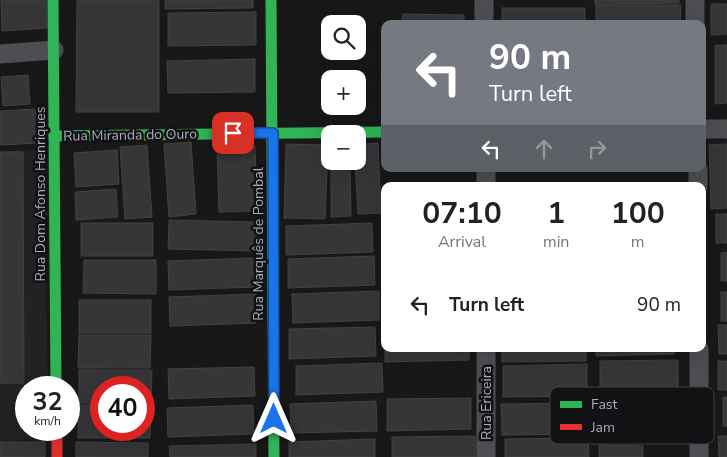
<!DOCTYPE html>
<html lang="en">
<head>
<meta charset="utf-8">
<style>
	body { margin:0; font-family:"Nunito Sans",sans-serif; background:#f2f2f2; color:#222; height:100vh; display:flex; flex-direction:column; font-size:19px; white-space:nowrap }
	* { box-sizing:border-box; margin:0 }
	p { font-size:16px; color:#767676 }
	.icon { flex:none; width:28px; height:28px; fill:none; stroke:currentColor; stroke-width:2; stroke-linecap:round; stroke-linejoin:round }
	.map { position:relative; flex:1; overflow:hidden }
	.drawer { position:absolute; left:381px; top:182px; width:325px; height:170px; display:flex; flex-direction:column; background:#fff; border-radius:10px; box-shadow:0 5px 20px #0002 }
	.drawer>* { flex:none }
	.banner { position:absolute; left:381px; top:20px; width:325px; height:152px; border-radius:10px; box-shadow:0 5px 20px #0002; background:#767982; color:#fff; overflow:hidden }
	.buttons { position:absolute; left:321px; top:15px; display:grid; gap:10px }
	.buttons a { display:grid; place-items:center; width:45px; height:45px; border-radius:10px; background:#fff; box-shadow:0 5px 20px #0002; font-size:25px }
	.speed { position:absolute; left:15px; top:376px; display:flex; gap:10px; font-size:25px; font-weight:700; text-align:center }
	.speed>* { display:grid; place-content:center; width:65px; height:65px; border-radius:50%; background:#fff; box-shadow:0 5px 20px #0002; line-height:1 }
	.speed small { font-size:12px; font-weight:400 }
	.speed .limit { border:8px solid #d22; background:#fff; color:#111 }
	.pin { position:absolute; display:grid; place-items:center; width:42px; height:42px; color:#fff; margin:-21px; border-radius:10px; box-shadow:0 2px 8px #0006 }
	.me { position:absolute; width:55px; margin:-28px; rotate:0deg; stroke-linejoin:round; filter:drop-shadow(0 0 4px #0008) }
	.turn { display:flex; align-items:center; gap:18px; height:105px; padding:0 25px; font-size:22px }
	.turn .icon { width:65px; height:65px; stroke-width:2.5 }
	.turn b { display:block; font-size:35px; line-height:42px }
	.lanes { display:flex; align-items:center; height:48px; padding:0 25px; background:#0003; justify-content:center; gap:25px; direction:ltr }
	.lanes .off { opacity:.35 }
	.eta { display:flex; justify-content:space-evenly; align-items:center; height:85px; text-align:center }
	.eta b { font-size:30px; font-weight:700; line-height:35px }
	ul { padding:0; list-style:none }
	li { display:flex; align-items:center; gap:15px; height:75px; padding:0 25px }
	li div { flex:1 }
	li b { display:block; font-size:19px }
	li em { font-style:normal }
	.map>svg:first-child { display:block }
	.built { fill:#222225 }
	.building { fill:#363638; stroke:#414245 }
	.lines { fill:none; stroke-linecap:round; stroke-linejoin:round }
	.street { stroke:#4c4e52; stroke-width:19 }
	.fast { stroke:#30b455; stroke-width:11 }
	.jam { stroke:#e5322d; stroke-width:11 }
	.route-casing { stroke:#114b97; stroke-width:12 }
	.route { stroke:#1a73e8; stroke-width:9 }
	.labels { text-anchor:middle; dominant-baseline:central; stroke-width:5; stroke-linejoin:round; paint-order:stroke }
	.street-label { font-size:14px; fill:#a9adba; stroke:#121215 }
	.key { fill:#121215; stroke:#3f4047; stroke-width:1 }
	.key-label { font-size:14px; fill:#a9adba }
</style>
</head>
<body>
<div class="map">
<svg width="727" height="457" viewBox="0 0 727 457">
	<rect width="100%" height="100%" fill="#181819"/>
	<polygon class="built" points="43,150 48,387 26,388 26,430 49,430 49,439 0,441 0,151"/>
	<g class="building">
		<polygon points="1,0 46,0 47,28 2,31"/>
		<polygon points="77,0 159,0 159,112 76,112"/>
		<polygon points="165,0 253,0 253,8 165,9"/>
		<polygon points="595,0 679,0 679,3 595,4"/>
		<polygon points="711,4 727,4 727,34 711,35"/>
		<polygon points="596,5 681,5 680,24 596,24"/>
		<rect x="502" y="8" width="83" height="16"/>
		<polygon points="256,12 256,45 168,46 168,13"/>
		<polygon points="403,14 464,15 464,24 402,24"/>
		<polygon points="715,45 727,45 727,103 715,104"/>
		<polygon points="255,59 255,92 168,93 167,61"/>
		<polygon points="28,75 30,104 3,106 1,77"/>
		<polygon points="36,109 37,143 0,145 0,111"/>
		<polygon points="191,142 196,214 169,217 164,144"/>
		<polygon points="378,143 381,213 358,214 355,161 358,161 358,145"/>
		<polygon points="286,144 328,145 325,219 284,218"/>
		<polygon points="727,144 727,208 711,209 709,145"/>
		<polygon points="147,145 152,217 125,219 120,147"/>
		<polygon points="255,146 257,211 219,212 217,147"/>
		<polygon points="117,150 119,184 76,187 74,153"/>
		<polygon points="0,152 23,152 24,383 0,383"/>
		<polygon points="331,161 350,161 351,216 331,217"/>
		<polygon points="116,189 118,217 76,220 75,192"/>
		<rect x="716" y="214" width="11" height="29"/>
		<polygon points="169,220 257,222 257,251 168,249"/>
		<polygon points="382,220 385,220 385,252 383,252"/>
		<rect x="81" y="223" width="72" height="33"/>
		<polygon points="372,223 373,252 286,255 286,226"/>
		<polygon points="727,252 727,281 721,281 721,253"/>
		<polygon points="374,256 375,285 288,288 288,259"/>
		<rect x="382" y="256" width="3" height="31"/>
		<polygon points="255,258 256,287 169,290 168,261"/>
		<polygon points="84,260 156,260 156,294 83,293"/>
		<polygon points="379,291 379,320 293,323 292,294"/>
		<rect x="721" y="292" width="6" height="29"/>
		<polygon points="255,294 256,323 170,326 169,297"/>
		<rect x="79" y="300" width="72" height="33"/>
		<polygon points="718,325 727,325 727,354 719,354"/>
		<polygon points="375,327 376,356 289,359 289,329"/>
		<polygon points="79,335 151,335 150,368 78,368"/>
		<polygon points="385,349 469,349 469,360 385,362"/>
		<polygon points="502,349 586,349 586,361 502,362"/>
		<polygon points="596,349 674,349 674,354 596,356"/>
		<polygon points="678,360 678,389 600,390 600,361"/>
		<rect x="718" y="361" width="9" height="29"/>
		<polygon points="382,363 383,392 296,395 296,366"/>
		<polygon points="587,364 587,396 503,397 503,366"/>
		<polygon points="254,367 255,396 169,399 168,369"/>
		<polygon points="79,370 152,370 151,403 144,403 144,388 101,388 101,403 79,403"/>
		<rect x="723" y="397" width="4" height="29"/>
		<polygon points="471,398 471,429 387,431 387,399"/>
		<polygon points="376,401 377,431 291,433 290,404"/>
		<polygon points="585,403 585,434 502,435 501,404"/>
		<polygon points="78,405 101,405 101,430 144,430 144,405 151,405 150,438 78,438"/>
		<polygon points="253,405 254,434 168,437 167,408"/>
		<polygon points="475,436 476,457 392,457 392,437"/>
		<polygon points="718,436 727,436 727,457 719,457"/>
		<polygon points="588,438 589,457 505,457 505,439"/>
		<polygon points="375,439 375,457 289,457 289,442"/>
		<rect x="0" y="442" width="45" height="15"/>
		<polygon points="76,442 148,443 148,457 76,457"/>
		<polygon points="256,444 256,457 170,457 169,446"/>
		<polygon points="599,445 643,446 643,457 599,457"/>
	</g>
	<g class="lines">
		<g class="street">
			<polyline points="484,0 484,24"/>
			<polyline points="695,0 695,24"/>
			<polyline points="0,54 54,50"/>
			<polyline points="702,129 727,129"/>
			<polyline points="698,169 698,186"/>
			<polyline points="486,186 486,169"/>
			<polyline points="699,349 699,457"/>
			<polyline points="486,457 486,349"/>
		</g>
		<g class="fast">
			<polyline points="53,0 56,388"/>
			<polyline points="271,0 274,457"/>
			<polyline points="54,136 385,132"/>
		</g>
		<polyline class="jam" points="57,430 57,457"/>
	</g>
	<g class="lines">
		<defs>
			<polyline id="route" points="233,133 273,133 274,419"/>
		</defs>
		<use href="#route" class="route-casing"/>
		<use href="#route" class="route"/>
	</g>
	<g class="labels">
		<g class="street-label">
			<text transform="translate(130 135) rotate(-1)">Rua Miranda do Ouro</text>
			<text transform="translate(40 194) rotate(-90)">Rua Dom Afonso Henriques</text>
			<text transform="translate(258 244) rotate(-90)">Rua Marquês de Pombal</text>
			<text transform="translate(486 403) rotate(-90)">Rua Ericeira</text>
		</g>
	</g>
	<rect x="550" y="387" width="164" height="57" rx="8" class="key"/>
	<rect x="560" y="401" width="22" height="7" fill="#30b455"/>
	<rect x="560" y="424" width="22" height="6" fill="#e5322d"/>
	<g class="key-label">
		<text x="591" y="409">Fast</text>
		<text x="591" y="432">Jam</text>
	</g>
</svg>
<div class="buttons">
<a><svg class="icon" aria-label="search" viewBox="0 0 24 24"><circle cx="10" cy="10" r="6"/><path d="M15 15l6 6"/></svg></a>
<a>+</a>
<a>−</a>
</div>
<div class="speed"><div>32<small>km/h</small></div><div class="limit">40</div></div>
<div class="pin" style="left:233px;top:133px;background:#d93025"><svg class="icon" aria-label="arrive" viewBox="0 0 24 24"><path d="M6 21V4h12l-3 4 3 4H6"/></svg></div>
<svg class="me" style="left:274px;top:419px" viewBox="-20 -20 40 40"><path d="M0-17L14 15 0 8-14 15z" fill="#1a73e8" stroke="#fff" stroke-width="4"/></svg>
<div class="banner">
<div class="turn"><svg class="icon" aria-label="left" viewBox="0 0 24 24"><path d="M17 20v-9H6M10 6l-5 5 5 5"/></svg><div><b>90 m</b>Turn left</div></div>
<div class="lanes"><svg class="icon" aria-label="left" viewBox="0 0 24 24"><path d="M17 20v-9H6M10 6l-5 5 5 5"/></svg><svg class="icon off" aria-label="ahead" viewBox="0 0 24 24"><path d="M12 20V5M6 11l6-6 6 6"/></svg><svg class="icon off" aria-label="right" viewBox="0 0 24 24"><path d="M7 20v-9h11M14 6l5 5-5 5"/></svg></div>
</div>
<section class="drawer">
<div class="eta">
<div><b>07:10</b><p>Arrival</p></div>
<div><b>1</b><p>min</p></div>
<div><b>100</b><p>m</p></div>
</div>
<ul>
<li><svg class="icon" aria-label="left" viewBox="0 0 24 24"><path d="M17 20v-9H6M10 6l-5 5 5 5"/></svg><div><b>Turn left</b></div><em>90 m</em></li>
</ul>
</section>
</div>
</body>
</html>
